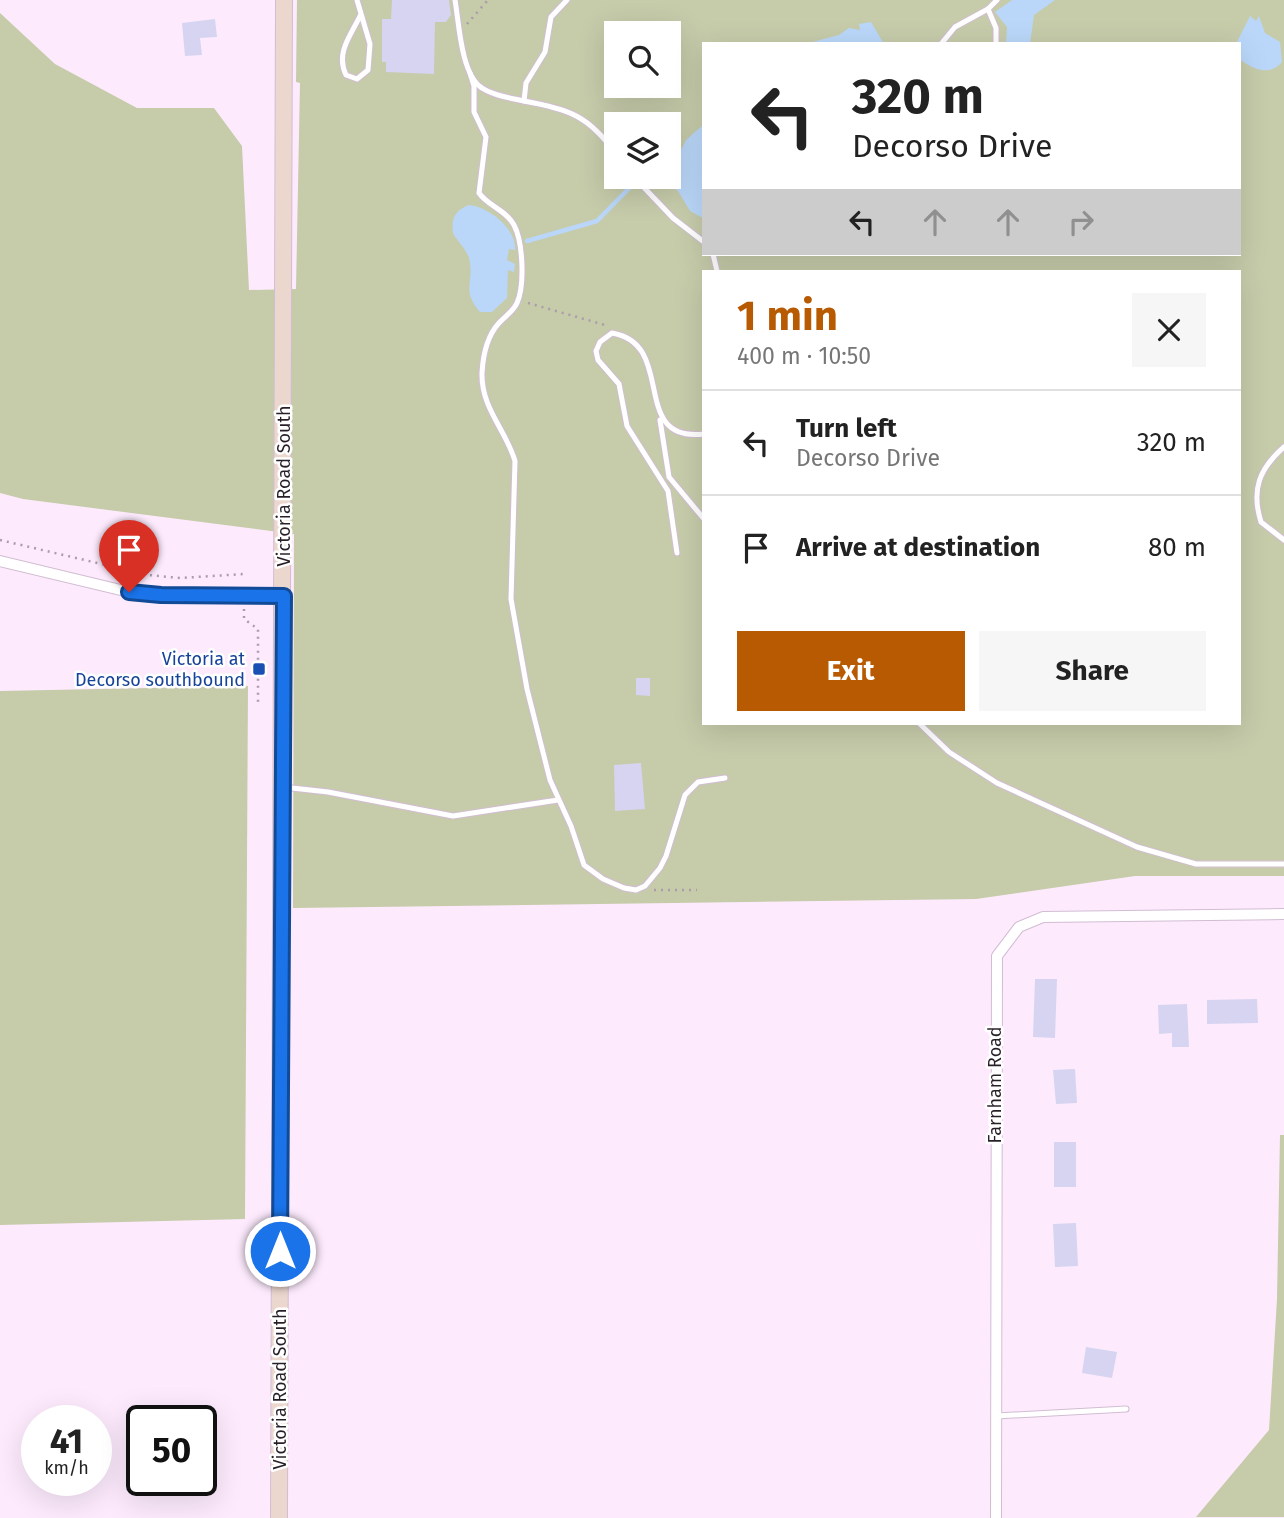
<!DOCTYPE html>
<html lang="en">
<head>
<meta charset="utf-8">
<style>
	body { margin:0; font-family:"Fira Sans",sans-serif; background:#f6f6f6; color:#222; height:100vh; display:flex; flex-direction:column; font-size:26px; white-space:nowrap }
	* { box-sizing:border-box; margin:0 }
	p { font-size:23px; color:#767676 }
	.icon { flex:none; width:38px; height:38px; fill:none; stroke:currentColor; stroke-width:2; stroke-linecap:round; stroke-linejoin:round }
	.map { position:relative; flex:1; overflow:hidden }
	.sheet { position:absolute; left:702px; top:270px; width:539px; height:455px; display:flex; flex-direction:column; background:#fff; border-radius:0px; box-shadow:0 7px 28px #0002 }
	.sheet>* { flex:none }
	.hud { position:absolute; left:702px; top:42px; width:539px; height:214px; border-radius:0px; box-shadow:0 7px 28px #0002; background:#fff; color:#222; overflow:hidden }
	.buttons { position:absolute; left:604px; top:21px; display:grid; gap:14px }
	.buttons a { display:grid; place-items:center; width:77px; height:77px; border-radius:0px; background:#fff; box-shadow:0 7px 28px #0002; font-size:35px }
	.speed { position:absolute; left:21px; top:1405px; display:flex; gap:14px; font-size:35px; font-weight:700; text-align:center }
	.speed>* { display:grid; place-content:center; width:91px; height:91px; border-radius:50%; background:#fff; box-shadow:0 7px 28px #0002; line-height:1 }
	.speed small { font-size:18px; font-weight:400 }
	.speed .limit { border:4px solid #111; border-radius:10px; background:#fff; color:#111 }
	.pin { position:absolute; display:grid; place-items:center; width:60px; height:60px; color:#fff; margin:-72px -30px; border-radius:50% 50% 50% 0; rotate:-45deg; box-shadow:0 0 7px #0007 }
	.pin .icon { rotate:45deg }
	.me { position:absolute; width:77px; margin:-38px; rotate:0deg; stroke-linejoin:round; filter:drop-shadow(0 0 5px #0008) }
	.turn { display:flex; align-items:center; gap:24px; height:147px; padding:0 35px; font-size:32px }
	.turn .icon { width:91px; height:91px; stroke-width:2.5 }
	.turn b { display:block; font-size:49px; line-height:60px }
	.lanes { display:flex; align-items:center; height:66px; padding:0 35px; background:#0003; justify-content:center; gap:35px; direction:ltr }
	.lanes .off { opacity:.35 }
	.round { display:grid; place-items:center; flex:none; width:74px; height:74px; border-radius:0px; background:#f6f6f6 }
	.head { display:flex; align-items:center; justify-content:space-between; height:119px; padding:0 35px }
	h1 { font-size:42px; font-weight:700; line-height:52px; color:#b75a01 }
	.cta { display:flex; gap:14px; margin-top:auto; padding:14px 35px }
	.cta a { flex:1; height:80px; border-radius:0px; background:#b75a01; color:#fff; font-size:28px; font-weight:700; line-height:80px; text-align:center }
	.cta a+a { background:#f6f6f6; color:#222 }
	ul { padding:0; list-style:none }
	li { display:flex; align-items:center; gap:21px; height:105px; padding:0 35px; border-top:2px solid #e0e0e0 }
	li div { flex:1 }
	li b { display:block; font-size:26px }
	li em { font-style:normal }
	.map>svg:first-child { display:block }
	.green { fill:#c6cbaa; fill-rule:evenodd }
	.water { fill:#bad7f9 }
	.lines { fill:none; stroke-linecap:round; stroke-linejoin:round }
	.stream { stroke:#bad7f9; stroke-width:4.5 }
	.building { fill:#d6d4f0 }
	.service-casing { stroke:#d2bdd3; stroke-width:7 }
	.minor-casing { stroke:#d2bdd3; stroke-width:12 }
	.secondary-casing { stroke:#d2bdd3; stroke-width:18 }
	.path { stroke:#aa9caa; stroke-width:2.5; stroke-dasharray:2 5; stroke-linecap:butt }
	.service { stroke:#fff; stroke-width:5 }
	.minor { stroke:#fff; stroke-width:10 }
	.secondary { stroke:#ecd7ce; stroke-width:16 }
	.route-casing { stroke:#114b97; stroke-width:18 }
	.route { stroke:#1a73e8; stroke-width:12 }
	.transit-dot { fill:#1a4fb4; stroke:#fff; stroke-width:2.5 }
	.labels { text-anchor:middle; dominant-baseline:central; stroke-width:5; stroke-linejoin:round; paint-order:stroke }
	.street-label { font-size:18px; fill:#271f27; stroke:#fff }
	.transit-label { font-size:18px; fill:#164399; stroke:#fff; text-anchor:end }
</style>
</head>
<body>
<div class="map">
<svg width="1284" height="1518" viewBox="0 0 1284 1518">
	<rect width="100%" height="100%" fill="#fdebfd"/>
	<g class="green">
		<path d="M297,0H1284V876H1135L976,899L293,908L294,534L23,499L0,493V13L55,64L137,108H214L242,146L249,290L296,289L300,83L296,82ZM616,33H668V86H616ZM704,44H1239V254H704ZM616,124H668V177H616ZM704,271H1239V723H704Z"/>
		<polygon points="248,686 245,1219 0,1225 0,691"/>
		<polygon points="1280,1135 1284,1135 1284,1517 1196,1517 1269,1430 1277,1299"/>
	</g>
	<g class="water">
		<polygon points="1012,0 1055,0 1034,15 1030,44 1006,44 1007,27 995,12"/>
		<path d="M1250,16L1256,21L1259,16L1265,33L1280,42L1282,62C1269,77 1253,69 1239,59V44H1236Z"/>
		<polygon points="871,22 884,44 805,44 839,35 849,28 860,30 859,24"/>
		<path d="M703,125V218L690,211L678,191L658,177H668L669,155L673,156C682,151 682,148 686,140Z"/>
		<path d="M469,205C489,207 517,229 515,250L509,249L507,260L515,264L514,272L508,270L507,298L492,312H480C462,291 473,285 470,263C469,251 459,244 453,233C451,219 455,210 469,205Z"/>
	</g>
	<g class="lines">
		<polyline class="stream" points="527,241 597,221 640,177"/>
	</g>
	<g class="building">
		<polygon points="392,0 449,0 451,15 446,22 435,22 434,74 386,72 386,62 382,62 382,19 391,19"/>
		<polygon points="215,19 217,37 200,38 202,55 185,56 182,23"/>
		<polygon points="636,678 650,678 650,696 636,695"/>
		<polygon points="641,763 645,809 615,811 614,765"/>
		<polygon points="1035,979 1057,979 1055,1038 1033,1037"/>
		<polygon points="1257,999 1258,1023 1207,1024 1207,1000"/>
		<polygon points="1187,1004 1189,1047 1172,1047 1172,1033 1159,1034 1158,1005"/>
		<polygon points="1075,1069 1077,1103 1056,1104 1053,1070"/>
		<rect x="1054" y="1142" width="22" height="45"/>
		<polygon points="1076,1223 1078,1266 1055,1267 1053,1224"/>
		<polygon points="1086,1347 1117,1352 1112,1378 1082,1373"/>
	</g>
	<g class="lines">
		<defs>
			<g id="service">
				<path d="M357,0L370,44L368,70L357,79L346,75C335,52 352,34 361,14"/>
				<path d="M455,0C459,23 461,75 482,88C494,96 511,98 524,101"/>
				<path d="M567,0L551,17L545,52L526,83L524,101C569,109 589,116 616,154"/>
				<polyline points="941,44 955,27 988,9"/>
				<polyline points="996,44 996,28 988,9 997,0"/>
				<path d="M470,73L474,86V112L486,137L479,193C488,206 506,210 514,225C523,242 525,285 517,303C513,312 505,316 499,323C487,336 483,355 482,373C481,408 506,430 515,461L511,599L527,689L550,780L571,826L584,865L603,879L624,888L636,890L645,886L660,868L666,856L685,795L698,782L725,778"/>
				<polyline points="634,177 673,218 704,242"/>
				<polyline points="713,254 717,271"/>
				<polyline points="660,420 669,477 704,519"/>
				<path d="M1284,447C1259,469 1251,490 1261,522L1284,540"/>
				<path d="M677,553L668,491L627,426L619,384L598,360L596,351L600,342L612,333C678,344 628,443 704,434"/>
				<polyline points="919,723 949,752 997,783 1137,847 1196,864 1284,864"/>
				<polyline points="283,787 328,792 453,816 558,800"/>
				<polyline points="996,1416 1126,1409"/>
			</g>
			<g id="minor">
				<polyline points="0,561 129,592 161,595 284,596"/>
				<polyline points="996,1518 997,956 1019,927 1043,917 1284,914"/>
			</g>
			<polyline id="secondary" points="279,1518 284,0"/>
		</defs>
		<use href="#service" class="service-casing"/>
		<use href="#minor" class="minor-casing"/>
		<use href="#secondary" class="secondary-casing"/>
		<g class="path">
			<polyline points="467,24 488,0"/>
			<polyline points="528,303 605,325"/>
			<polyline points="0,540 148,575 180,578 244,574"/>
			<polyline points="244,609 244,619 258,629 258,703"/>
			<polyline points="654,890 697,890"/>
		</g>
		<use href="#service" class="service"/>
		<use href="#minor" class="minor"/>
		<use href="#secondary" class="secondary"/>
	</g>
	<g class="lines">
		<defs>
			<polyline id="route" points="129,592 161,595 284,596 280,1251"/>
		</defs>
		<use href="#route" class="route-casing"/>
		<use href="#route" class="route"/>
	</g>
	<rect class="transit-dot" x="252" y="662" width="14" height="14" rx="3.5"/>
	<g class="labels">
		<g class="street-label">
			<text transform="translate(284 486) rotate(-90)">Victoria Road South</text>
			<text transform="translate(995 1085) rotate(-90)">Farnham Road</text>
			<text transform="translate(280 1389) rotate(-90)">Victoria Road South</text>
		</g>
		<g class="transit-label">
			<text x="245" y="659">Victoria at<tspan x="245" dy="21">Decorso southbound</tspan></text>
		</g>
	</g>
</svg>
<div class="buttons">
<a><svg class="icon" aria-label="search" viewBox="0 0 24 24"><circle cx="10" cy="10" r="6"/><path d="M15 15l6 6"/></svg></a>
<a><svg class="icon" aria-label="layers" viewBox="0 0 24 24"><path d="M12 4l9 5-9 5-9-5zM3 14l9 5 9-5"/></svg></a>
</div>
<div class="speed"><div>41<small>km/h</small></div><div class="limit">50</div></div>
<div class="pin" style="left:129px;top:592px;background:#d93025"><svg class="icon" aria-label="arrive" viewBox="0 0 24 24"><path d="M6 21V4h12l-3 4 3 4H6"/></svg></div>
<svg class="me" style="left:280px;top:1251px" viewBox="-20 -20 40 40"><circle r="17" fill="#1a73e8" stroke="#fff" stroke-width="3"/><path d="M0-11L8 9 0 5-8 9z" fill="#fff"/></svg>
<div class="hud">
<div class="turn"><svg class="icon" aria-label="left" viewBox="0 0 24 24"><path d="M17 20v-9H6M10 6l-5 5 5 5"/></svg><div><b>320 m</b>Decorso Drive</div></div>
<div class="lanes"><svg class="icon" aria-label="left" viewBox="0 0 24 24"><path d="M17 20v-9H6M10 6l-5 5 5 5"/></svg><svg class="icon off" aria-label="ahead" viewBox="0 0 24 24"><path d="M12 20V5M6 11l6-6 6 6"/></svg><svg class="icon off" aria-label="ahead" viewBox="0 0 24 24"><path d="M12 20V5M6 11l6-6 6 6"/></svg><svg class="icon off" aria-label="right" viewBox="0 0 24 24"><path d="M7 20v-9h11M14 6l5 5-5 5"/></svg></div>
</div>
<section class="sheet">
<div class="head"><div><h1>1 min</h1><p>400 m · 10:50</p></div><a class="round"><svg class="icon" aria-label="close" viewBox="0 0 24 24"><path d="M6 6l12 12M18 6L6 18"/></svg></a></div>
<ul>
<li><svg class="icon" aria-label="left" viewBox="0 0 24 24"><path d="M17 20v-9H6M10 6l-5 5 5 5"/></svg><div><b>Turn left</b><p>Decorso Drive</p></div><em>320 m</em></li>
<li><svg class="icon" aria-label="arrive" viewBox="0 0 24 24"><path d="M6 21V4h12l-3 4 3 4H6"/></svg><div><b>Arrive at destination</b></div><em>80 m</em></li>
</ul>
<div class="cta"><a>Exit</a><a>Share</a></div>
</section>
</div>
</body>
</html>
